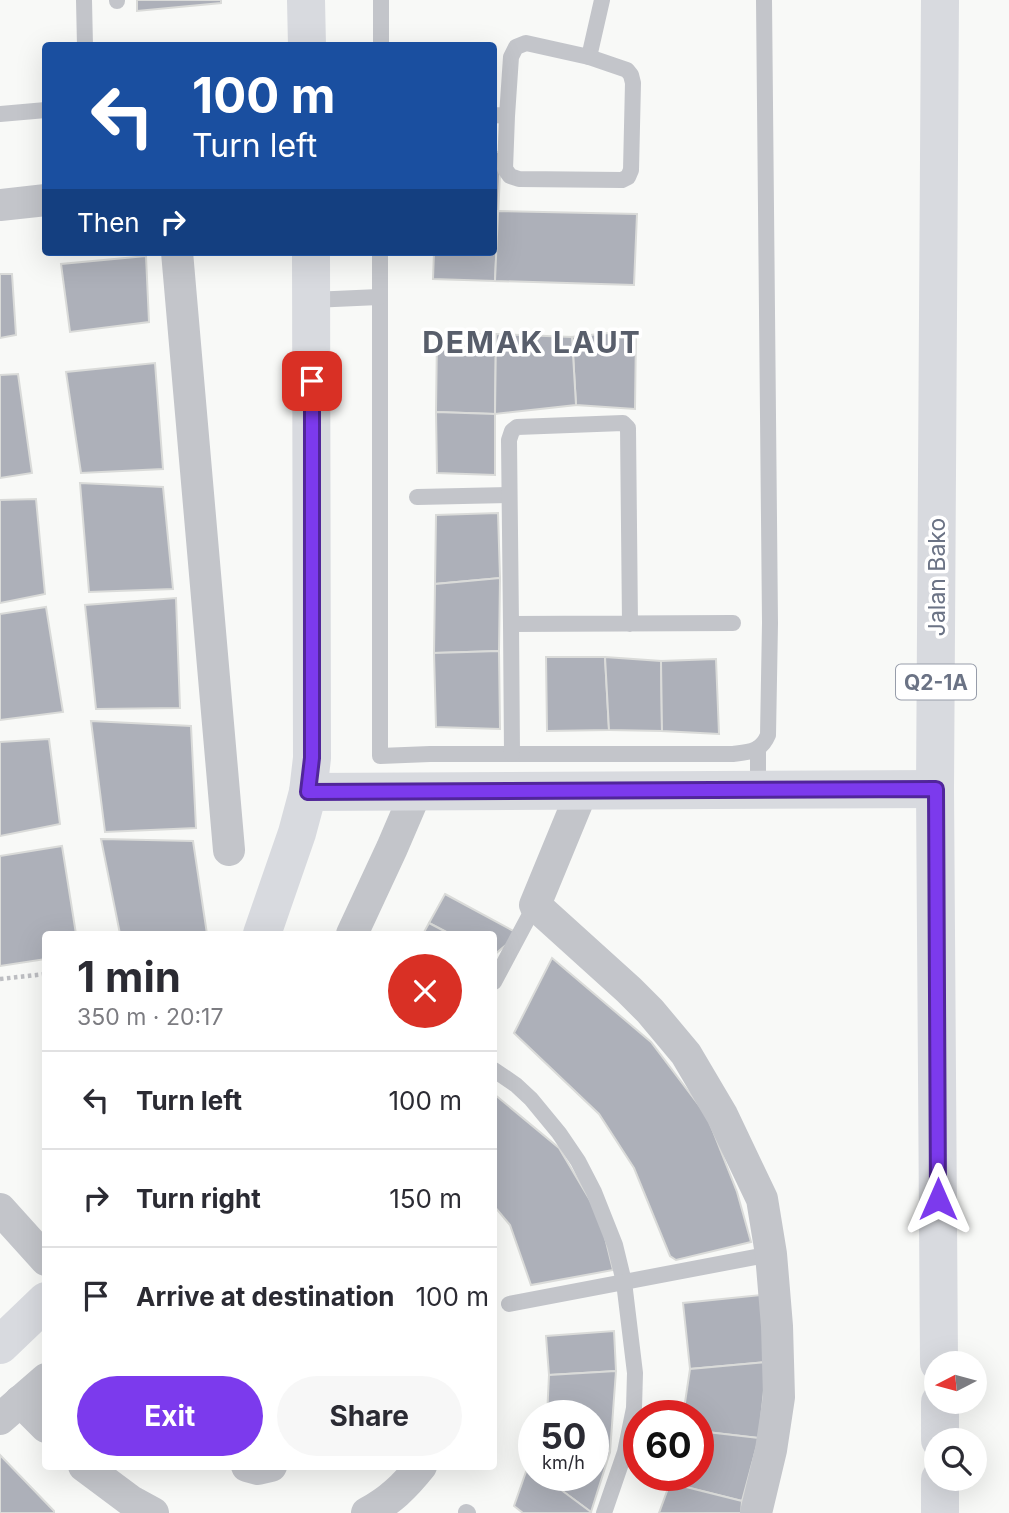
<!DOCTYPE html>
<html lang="en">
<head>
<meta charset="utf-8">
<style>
	body { margin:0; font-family:Inter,sans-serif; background:#f7f7f7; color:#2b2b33; height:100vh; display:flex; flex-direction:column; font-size:26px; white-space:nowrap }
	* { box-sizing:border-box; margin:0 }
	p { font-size:23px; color:#7c7c81 }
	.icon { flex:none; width:38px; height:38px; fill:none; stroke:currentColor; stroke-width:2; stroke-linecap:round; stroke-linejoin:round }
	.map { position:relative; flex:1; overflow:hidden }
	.drawer { position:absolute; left:42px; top:931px; width:455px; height:539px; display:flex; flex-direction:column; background:#fff; border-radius:7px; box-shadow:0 7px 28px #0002 }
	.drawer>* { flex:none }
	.guide { position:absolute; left:42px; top:42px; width:455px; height:214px; border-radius:7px; box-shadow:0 7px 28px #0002; background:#1a4fa0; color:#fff; overflow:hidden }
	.needle { width:46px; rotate:264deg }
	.fabs { position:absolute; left:924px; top:1351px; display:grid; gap:14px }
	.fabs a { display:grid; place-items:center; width:63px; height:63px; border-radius:50%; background:#fff; box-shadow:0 7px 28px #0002; font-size:35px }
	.speed { position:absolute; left:518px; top:1400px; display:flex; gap:14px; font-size:35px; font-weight:700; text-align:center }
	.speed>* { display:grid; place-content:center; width:91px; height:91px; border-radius:50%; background:#fff; box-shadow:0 7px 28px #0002; line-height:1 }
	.speed small { font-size:18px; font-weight:400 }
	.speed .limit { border:10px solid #d22; background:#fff; color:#111 }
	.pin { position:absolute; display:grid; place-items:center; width:60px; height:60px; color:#fff; margin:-30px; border-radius:14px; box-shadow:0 4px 10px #0006 }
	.me { position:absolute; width:77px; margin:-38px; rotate:0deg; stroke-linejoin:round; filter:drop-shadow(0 0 5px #0008) }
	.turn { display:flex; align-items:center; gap:24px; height:147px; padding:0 35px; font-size:32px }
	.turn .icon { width:91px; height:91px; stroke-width:2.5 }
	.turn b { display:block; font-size:49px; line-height:60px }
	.then { display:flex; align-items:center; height:66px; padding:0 35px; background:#0003; gap:14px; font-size:26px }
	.round { display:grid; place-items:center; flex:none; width:74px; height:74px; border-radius:37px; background:#f7f7f7 }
	.head { display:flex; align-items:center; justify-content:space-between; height:119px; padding:0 35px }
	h1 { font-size:42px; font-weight:700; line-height:52px }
	.cta { display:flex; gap:14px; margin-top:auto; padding:14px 35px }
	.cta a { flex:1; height:80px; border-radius:42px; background:#7c3aed; color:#fff; font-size:28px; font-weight:700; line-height:80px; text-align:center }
	.cta a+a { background:#f7f7f7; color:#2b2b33 }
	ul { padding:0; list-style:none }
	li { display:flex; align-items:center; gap:21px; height:98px; padding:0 35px; border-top:2px solid #e1e1e2 }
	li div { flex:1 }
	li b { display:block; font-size:26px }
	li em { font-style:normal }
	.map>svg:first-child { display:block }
	.building { fill:#adb0b9; stroke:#dadbd9; stroke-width:2 }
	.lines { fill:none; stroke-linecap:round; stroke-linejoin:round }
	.path { stroke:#bdbec2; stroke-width:4.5; stroke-dasharray:3.5 3.5; stroke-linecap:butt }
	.lane { stroke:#c3c5ca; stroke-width:16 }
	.street { stroke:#c3c5ca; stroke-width:32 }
	.secondary { stroke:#d8dadf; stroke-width:38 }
	.primary { stroke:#d8dadf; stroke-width:38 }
	.route-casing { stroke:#51269a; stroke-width:18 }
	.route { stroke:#7c3aed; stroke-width:12 }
	.labels { text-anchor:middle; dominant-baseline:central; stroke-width:7; stroke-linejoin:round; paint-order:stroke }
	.shield { fill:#fff; stroke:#979daa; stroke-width:2 }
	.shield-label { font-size:21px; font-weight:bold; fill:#6b7385 }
	.street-label { font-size:23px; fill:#6b7385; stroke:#fff }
	.district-label { font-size:30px; font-weight:bold; letter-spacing:2px; fill:#585e6b; stroke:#fff }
</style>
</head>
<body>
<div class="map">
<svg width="1009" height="1513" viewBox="0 0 1009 1513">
	<rect width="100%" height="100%" fill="#f8f9f7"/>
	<g class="building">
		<polygon points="137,0 221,0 221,3 137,11"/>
		<polygon points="494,152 501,152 495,281 433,279 434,252 494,252"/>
		<polygon points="498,211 637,214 634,285 495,281"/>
		<polygon points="146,256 149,322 70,332 61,264"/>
		<polygon points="0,274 12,274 16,335 0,338"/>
		<polygon points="636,330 635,409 576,405 572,337"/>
		<polygon points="496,334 495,414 436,412 437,335"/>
		<polygon points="496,334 572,337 576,405 495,414"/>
		<polygon points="155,363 163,469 81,473 66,372"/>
		<polygon points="18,374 32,473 0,478 0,375"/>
		<polygon points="436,412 495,414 495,475 437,473"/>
		<polygon points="80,483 163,487 173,589 89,592"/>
		<polygon points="36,499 45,594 0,603 0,500"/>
		<polygon points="498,513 500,578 435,584 436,515"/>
		<polygon points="500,578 499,651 434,653 435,584"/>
		<polygon points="176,598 180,708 96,709 85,605"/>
		<polygon points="46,607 63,712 0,720 0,614"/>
		<polygon points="499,651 500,729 436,727 434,653"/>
		<polygon points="546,657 605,657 609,730 547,731"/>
		<polygon points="605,657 661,661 662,731 609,730"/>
		<polygon points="716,659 719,734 662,731 661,661"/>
		<polygon points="91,721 191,726 196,828 105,832"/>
		<polygon points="49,739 60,824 0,836 0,742"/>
		<polygon points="101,839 193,841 207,934 120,934"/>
		<polygon points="62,846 76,934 46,934 46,959 0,966 0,856"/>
		<polygon points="445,894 519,934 494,955 494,934 450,934 429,923"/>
		<polygon points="429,923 450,934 423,934"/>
		<polygon points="552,958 651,1042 707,1116 737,1192 751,1242 676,1260 670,1256 634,1168 599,1114 514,1033"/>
		<polygon points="494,1094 559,1148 600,1217 613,1270 531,1285 510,1225 494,1206"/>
		<polygon points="761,1295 767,1362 690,1369 683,1303"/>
		<polygon points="614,1331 616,1371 549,1375 546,1336"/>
		<polygon points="767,1362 759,1438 698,1431 698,1416 683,1416 690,1369"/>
		<polygon points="616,1371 610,1452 593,1444 593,1416 547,1416 549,1375"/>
		<polygon points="698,1431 759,1438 742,1501 670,1483 671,1475 698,1475"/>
		<polygon points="593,1444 610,1452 591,1512 541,1475 593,1475"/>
		<polygon points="0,1455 54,1511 54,1513 0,1513"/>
		<polygon points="528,1466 534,1470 534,1475 541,1475 591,1512 590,1513 523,1513 514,1506"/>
		<polygon points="670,1483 742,1501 741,1513 659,1513"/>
	</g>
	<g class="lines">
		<polyline class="path" points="0,979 46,974"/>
		<g class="lane">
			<polyline points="84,0 85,46"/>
			<polyline points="117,0 117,1"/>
			<polyline points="381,46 381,0"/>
			<polyline points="589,57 602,0"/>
			<polyline points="0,114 46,110"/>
			<polyline points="494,115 507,116 505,169 510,176 519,179 622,180 628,177 631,170 633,83 631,75 627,70 589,57 526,43 516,47 511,57 507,116"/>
			<path d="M380,252V756L430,754H733C749,752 761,752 768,735L770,623L764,0"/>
			<polyline points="312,300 379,297"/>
			<polyline points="417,497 509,495"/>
			<polyline points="511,624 512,754"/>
			<polyline points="630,624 628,428 623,423 517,427 512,431 509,440 511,624 733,623"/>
			<polyline points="758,748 758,790"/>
			<polyline points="494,982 535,905"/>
			<polyline points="494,1070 516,1085 531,1099 559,1133 578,1161 594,1192 615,1245 624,1282 635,1373 634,1408 625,1452 604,1513"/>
			<polyline points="509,1304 771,1254"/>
			<polyline points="466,1512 468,1513"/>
		</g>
		<g class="street">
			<polyline points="0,205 46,200"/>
			<polyline points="177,252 229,850"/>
			<polyline points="582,791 535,905 629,990 650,1011 686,1054 722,1115 762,1199 771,1254 777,1326 779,1397 771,1450 756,1513"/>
			<polyline points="352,934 392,848 416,792"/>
			<polyline points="0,1209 46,1260"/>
			<polyline points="20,1401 46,1427"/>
			<polyline points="0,1419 46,1379"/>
			<polyline points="84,1466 131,1501 153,1513"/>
			<polyline points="247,1466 258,1469 271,1466"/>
			<path d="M367,1513C390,1501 405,1486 421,1466"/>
		</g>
		<g class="secondary">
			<polyline points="306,0 307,46"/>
			<polyline points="308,792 935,789"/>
			<polyline points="262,934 297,833 308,792 312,758 311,252"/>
			<polyline points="0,1345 46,1301"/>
		</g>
		<g class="primary">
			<polyline points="939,1363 935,789 940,0"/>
			<polyline points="940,1402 940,1440"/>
			<polyline points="940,1479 940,1513"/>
		</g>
	</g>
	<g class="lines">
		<defs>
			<polyline id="route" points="312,381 312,758 308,792 936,789 938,1199"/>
		</defs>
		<use href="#route" class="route-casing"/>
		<use href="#route" class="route"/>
	</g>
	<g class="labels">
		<rect class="shield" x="896" y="664.5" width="80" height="35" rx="5"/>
		<g class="shield-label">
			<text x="936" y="682">Q2-1A</text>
		</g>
		<g class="street-label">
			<text transform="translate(937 577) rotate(-90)">Jalan Bako</text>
		</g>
		<g class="district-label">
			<text x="532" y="342">DEMAK LAUT</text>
		</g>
	</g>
</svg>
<div class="fabs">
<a><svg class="needle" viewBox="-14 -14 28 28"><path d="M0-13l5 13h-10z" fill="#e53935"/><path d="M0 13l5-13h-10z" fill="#7c7c81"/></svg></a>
<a><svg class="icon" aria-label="search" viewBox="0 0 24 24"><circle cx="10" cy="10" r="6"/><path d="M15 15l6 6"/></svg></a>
</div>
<div class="speed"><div>50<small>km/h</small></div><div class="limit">60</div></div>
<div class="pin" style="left:312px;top:381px;background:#d93025"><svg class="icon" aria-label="arrive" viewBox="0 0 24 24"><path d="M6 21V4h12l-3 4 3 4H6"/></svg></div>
<svg class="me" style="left:938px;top:1199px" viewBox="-20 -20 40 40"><path d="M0-17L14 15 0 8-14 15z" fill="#7c3aed" stroke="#fff" stroke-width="4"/></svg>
<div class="guide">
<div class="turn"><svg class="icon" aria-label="left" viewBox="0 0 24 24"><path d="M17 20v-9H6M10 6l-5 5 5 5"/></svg><div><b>100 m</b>Turn left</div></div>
<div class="then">Then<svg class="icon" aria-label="right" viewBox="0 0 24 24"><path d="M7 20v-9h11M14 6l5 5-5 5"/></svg></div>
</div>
<section class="drawer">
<div class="head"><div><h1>1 min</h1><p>350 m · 20:17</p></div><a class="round" style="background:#d93025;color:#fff"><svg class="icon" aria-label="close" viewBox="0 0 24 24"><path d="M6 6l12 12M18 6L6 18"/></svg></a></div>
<ul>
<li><svg class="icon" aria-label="left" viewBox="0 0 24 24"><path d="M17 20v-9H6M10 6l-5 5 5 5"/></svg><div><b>Turn left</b></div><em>100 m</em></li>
<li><svg class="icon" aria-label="right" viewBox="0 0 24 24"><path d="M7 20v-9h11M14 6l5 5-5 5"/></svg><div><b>Turn right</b></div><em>150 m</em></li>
<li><svg class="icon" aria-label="arrive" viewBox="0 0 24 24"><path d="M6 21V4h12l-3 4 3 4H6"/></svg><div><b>Arrive at destination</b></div><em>100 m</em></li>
</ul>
<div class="cta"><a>Exit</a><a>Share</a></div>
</section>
</div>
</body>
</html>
